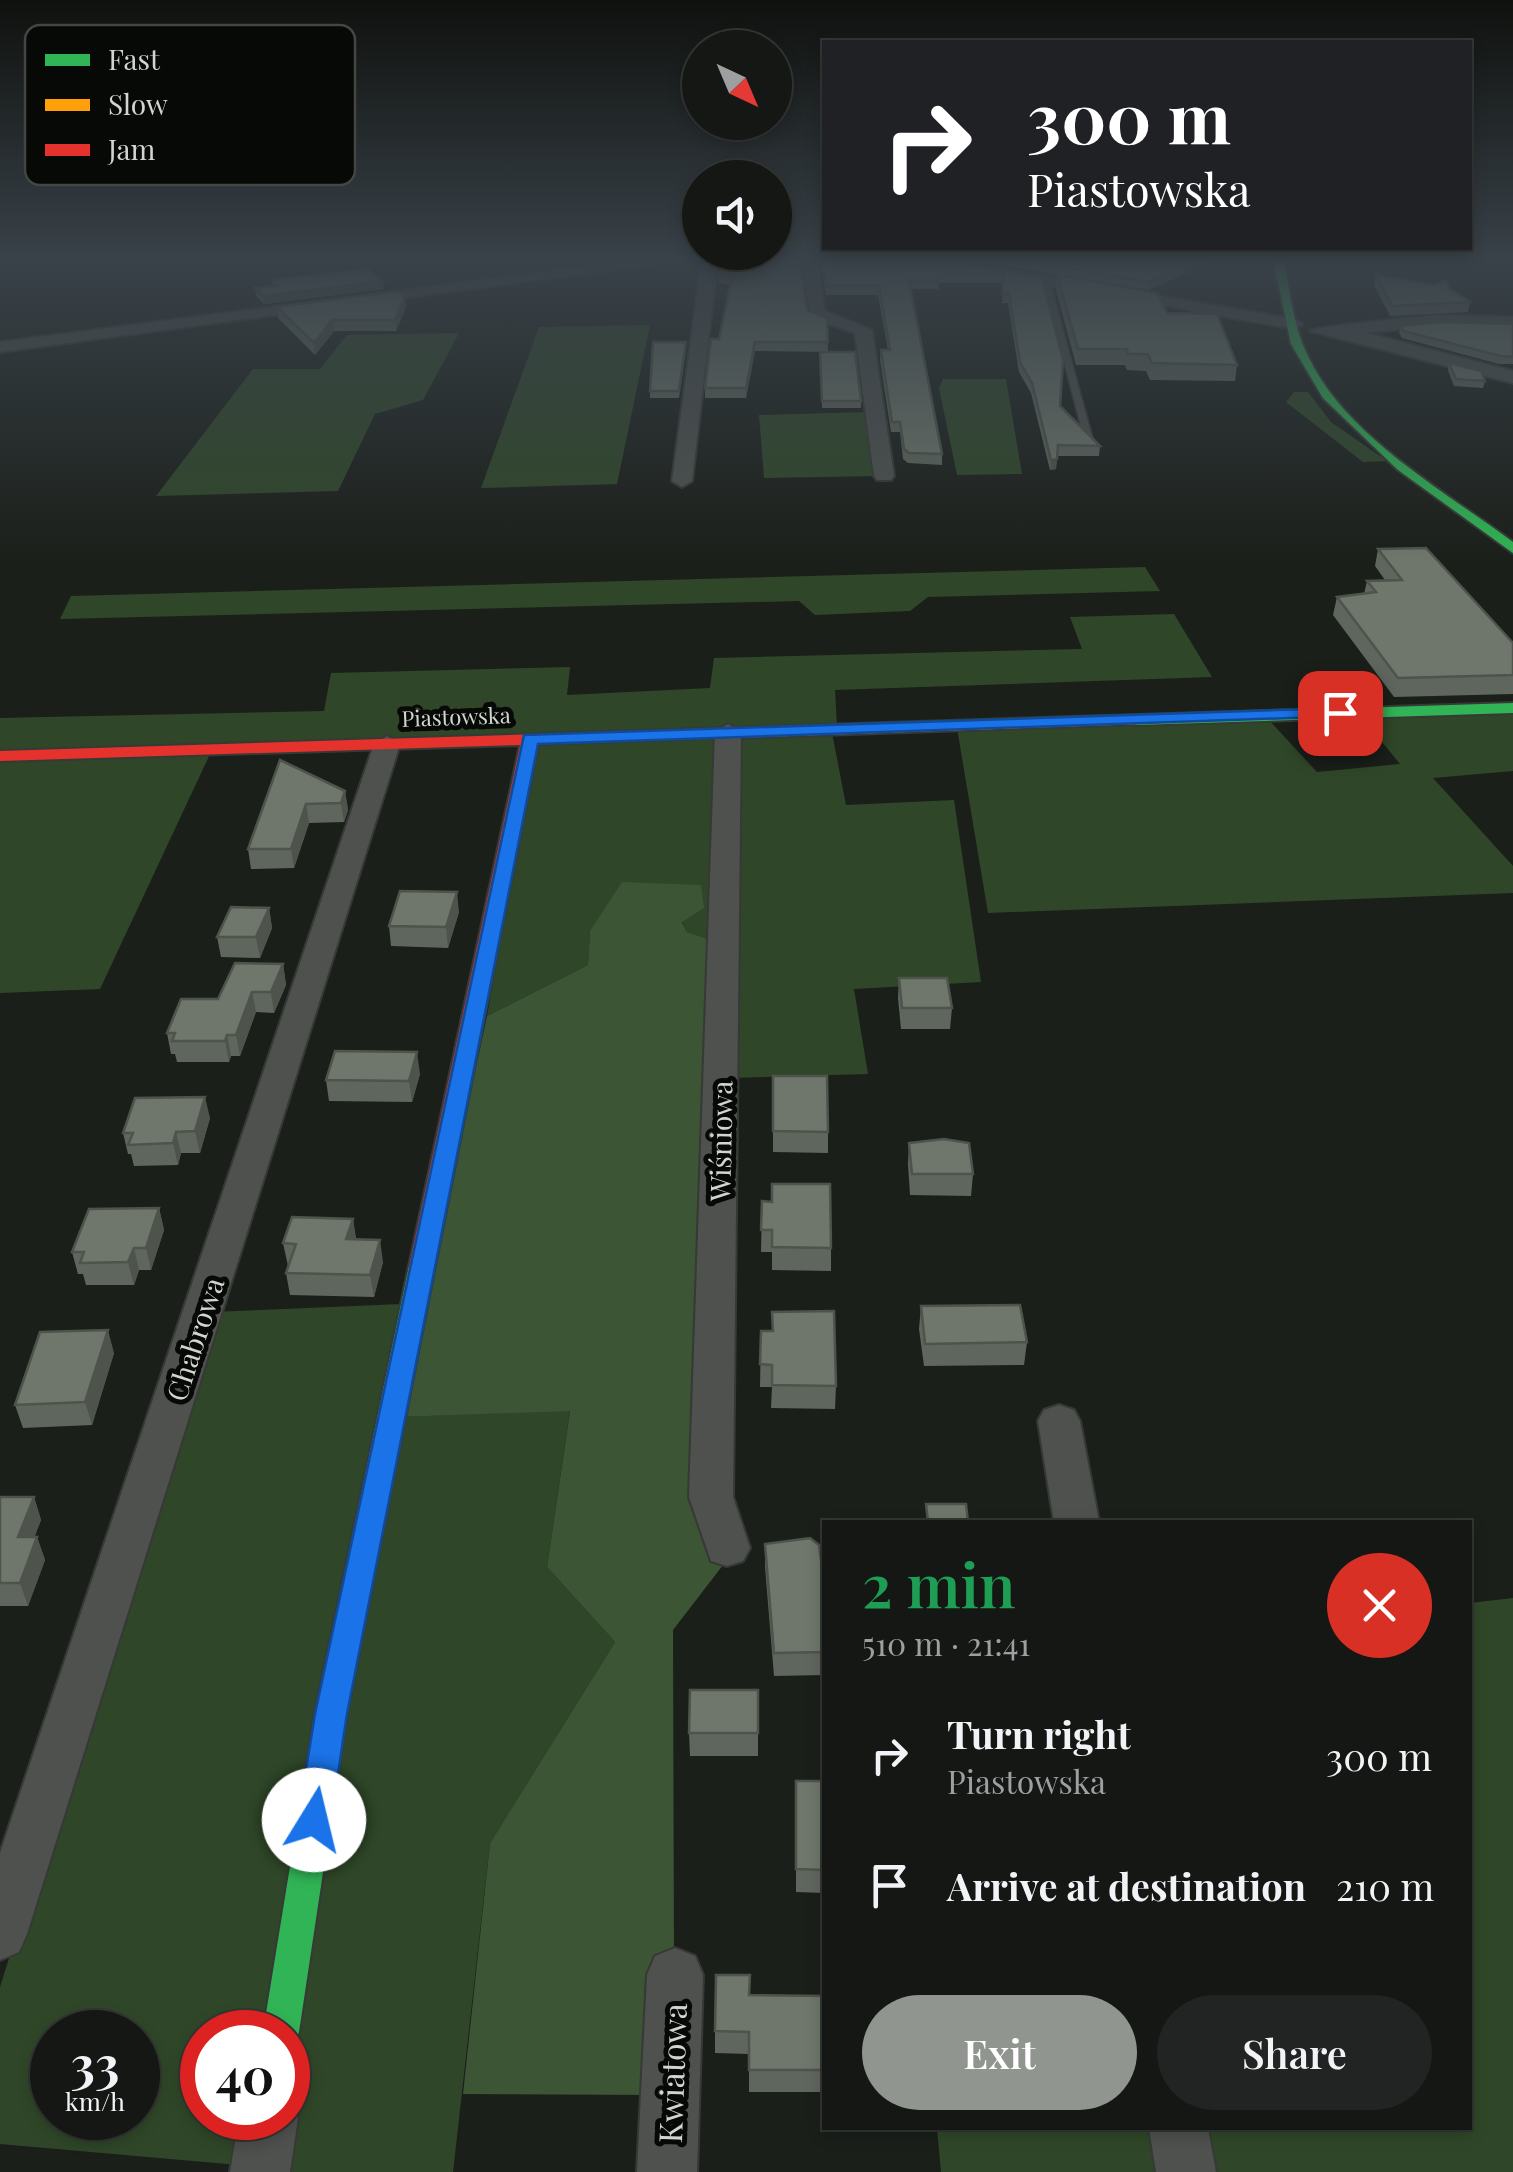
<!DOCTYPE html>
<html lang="en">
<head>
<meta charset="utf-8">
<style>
	body { margin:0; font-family:"Playfair Display",serif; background:#212422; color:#f1f3f6; height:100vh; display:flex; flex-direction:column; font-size:38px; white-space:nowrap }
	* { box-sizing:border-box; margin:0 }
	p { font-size:32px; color:#9d9fa0 }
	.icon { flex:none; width:55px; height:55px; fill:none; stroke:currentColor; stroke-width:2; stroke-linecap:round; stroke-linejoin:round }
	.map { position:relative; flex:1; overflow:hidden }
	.drawer { position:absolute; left:822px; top:1520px; width:650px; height:610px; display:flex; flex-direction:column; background:#141714; border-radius:0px; box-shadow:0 5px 15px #0003,0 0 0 2px #333634 }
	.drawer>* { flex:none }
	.guide { position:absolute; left:822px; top:40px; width:650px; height:210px; border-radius:0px; box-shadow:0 5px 15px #0003,0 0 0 2px #333634; background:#202124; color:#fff; overflow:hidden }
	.needle { width:65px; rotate:136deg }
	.fabs { position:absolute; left:682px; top:30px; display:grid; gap:20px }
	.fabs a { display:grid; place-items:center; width:110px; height:110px; border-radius:50%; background:#141714; box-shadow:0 5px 15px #0003,0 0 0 2px #333634; font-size:50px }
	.speed { position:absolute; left:30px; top:2010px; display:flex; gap:20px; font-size:50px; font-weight:700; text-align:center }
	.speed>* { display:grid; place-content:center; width:130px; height:130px; border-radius:50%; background:#141714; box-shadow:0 5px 15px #0003,0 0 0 2px #333634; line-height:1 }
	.speed small { font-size:25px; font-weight:400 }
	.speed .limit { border:15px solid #d22; background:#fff; color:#111 }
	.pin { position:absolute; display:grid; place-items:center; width:85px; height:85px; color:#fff; margin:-42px; border-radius:20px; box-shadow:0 5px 15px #0006 }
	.me { position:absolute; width:110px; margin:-55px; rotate:9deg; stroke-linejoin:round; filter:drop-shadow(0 0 8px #0008) }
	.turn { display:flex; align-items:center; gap:35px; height:210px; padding:0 40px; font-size:45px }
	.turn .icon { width:130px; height:130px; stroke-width:2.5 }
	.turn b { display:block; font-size:70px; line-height:85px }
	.round { display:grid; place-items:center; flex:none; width:105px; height:105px; border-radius:52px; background:#212422 }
	.overview { display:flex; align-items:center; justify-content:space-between; height:170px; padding:0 40px }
	h1 { font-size:60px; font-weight:600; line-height:75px; color:#1e9e55 }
	.primary-button { display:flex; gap:20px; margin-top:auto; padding:20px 40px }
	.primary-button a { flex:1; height:115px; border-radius:60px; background:#919590; color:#fff; font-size:40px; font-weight:600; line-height:115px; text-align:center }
	.primary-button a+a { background:#212422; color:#f1f3f6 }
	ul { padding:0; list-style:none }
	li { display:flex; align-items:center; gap:30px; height:130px; padding:0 40px }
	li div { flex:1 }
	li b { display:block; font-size:38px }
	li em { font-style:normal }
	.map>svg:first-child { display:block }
	.green { fill:#2f4728; fill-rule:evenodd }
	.forest { fill:#3c5534 }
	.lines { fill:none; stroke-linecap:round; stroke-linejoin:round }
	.lane-casing { stroke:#363935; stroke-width:3 }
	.street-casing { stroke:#363935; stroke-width:4 }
	.fast-casing { stroke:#363935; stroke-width:4 }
	.slow-casing { stroke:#363935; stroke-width:4 }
	.jam-casing { stroke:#363935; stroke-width:4 }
	.lane { fill:#4e514e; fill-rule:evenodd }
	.street { fill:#4e514e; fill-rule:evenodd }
	.fast { fill:#30b455; fill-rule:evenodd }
	.slow { fill:#ff9f0a; fill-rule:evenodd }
	.jam { fill:#e5322d; fill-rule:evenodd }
	.wall { fill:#5f665d }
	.shaded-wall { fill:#4e534c }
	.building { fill:#6f776c; stroke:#4e534c; stroke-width:2.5 }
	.route { fill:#1a73e8; stroke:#114b97; stroke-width:2.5 }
	.labels { text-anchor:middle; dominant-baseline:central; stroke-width:10; stroke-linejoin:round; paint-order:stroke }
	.far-street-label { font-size:22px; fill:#d0d5cf; stroke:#070906 }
	.street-label { font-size:28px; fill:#d0d5cf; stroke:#070906 }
	.near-street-label { font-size:32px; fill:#d0d5cf; stroke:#070906 }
	.key { fill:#070906; stroke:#434642; stroke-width:2.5 }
	.key-label { font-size:28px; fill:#d0d5cf }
</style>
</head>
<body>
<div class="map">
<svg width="1513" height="2172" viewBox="0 0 1513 2172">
	<rect width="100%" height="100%" fill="#1b1f1a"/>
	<g class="green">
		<polygon points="650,325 617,484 481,488 539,327"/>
		<polygon points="459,333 423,400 375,414 338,491 156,496 253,369 320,369 347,335"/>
		<polygon points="943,379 1006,379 1022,474 957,475 939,388"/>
		<polygon points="1294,392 1308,392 1331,422 1387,461 1363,462 1286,402"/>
		<polygon points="868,412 875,476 764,478 759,415"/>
		<polygon points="1145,567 1160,591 928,597 910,611 815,615 799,601 60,619 71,596"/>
		<polygon points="1174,614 1212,677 835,690 837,726 0,753 0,718 324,711 331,673 570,667 567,695 710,688 714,658 1082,649 1070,617"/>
		<polygon points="1513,711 1513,771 1433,778 1513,866 1513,893 988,913 957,728 1267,718 1317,772 1400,764 1360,715"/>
		<polygon points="832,733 846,805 954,800 981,982 854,989 868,1074 732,1078 737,735"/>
		<polygon points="722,734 718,942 687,932 682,921 590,931 588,965 487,1016 534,741"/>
		<polygon points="210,754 100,989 0,993 0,760"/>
		<path d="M402,1304L319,1715L270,2032H202V2118H257L250,2166L0,2144V1987L213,1312ZM52,2032H138V2118H52Z"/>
		<polygon points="570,1410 547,1567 615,1642 490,1843 453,2172 274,2172 283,2118 288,2118 288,2089 360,1627 400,1417"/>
		<polygon points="1513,1598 1513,2172 1199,2172 1192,2128 1470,2128 1470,1603"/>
		<polygon points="937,2128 1167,2128 1173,2172 941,2172"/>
	</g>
	<polygon class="forest" points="622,882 701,885 704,908 682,922 687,932 718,942 700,1499 723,1565 673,1630 674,1963 658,2095 463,2094 490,1843 615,1642 547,1567 570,1411 400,1417 487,1016 588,965 590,931"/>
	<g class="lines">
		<defs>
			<polygon id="lane" points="1043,281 1050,283 1093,440 1084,438"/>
			<g id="street">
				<polygon points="653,258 700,258 0,352 0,342"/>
				<polygon points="702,258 718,258 692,481 682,487 672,481"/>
				<polygon points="801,258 817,258 825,311 872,330 894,476 891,480 877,480 874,476 855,333 811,318"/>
				<polygon points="897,258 935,258 1294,319 1303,324 1294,329"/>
				<path d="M1439,315L1513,317V327L1439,325L1367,333L1513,371V383L1310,331C1318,326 1419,317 1439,315Z"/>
				<polygon points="728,724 741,732 733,1497 750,1548 743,1561 727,1566 711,1561 689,1497 715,732"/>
				<polygon points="387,736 400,744 27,1934 19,1952 0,1960 0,1853 374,744"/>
				<polygon points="1059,1405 1074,1410 1080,1421 1099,1522 1054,1522 1038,1421 1044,1410"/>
				<polygon points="675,1948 695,1956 703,1975 697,2172 637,2172 647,1975 655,1956"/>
				<polygon points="288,2096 298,2118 290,2172 230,2172 239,2118 288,2118"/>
				<polygon points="1149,2128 1208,2128 1216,2172 1156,2172"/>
			</g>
			<g id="fast">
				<path d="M1273,258H1283C1290,291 1293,326 1308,356C1344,435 1446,492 1513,542V553L1398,470L1323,398L1291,344Z"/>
				<polygon points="1513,703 1513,713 1137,725 1129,720 1137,715"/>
				<polygon points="422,1258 431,1260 435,1266 347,1713 299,2032 294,2045 288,2047 288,2032 263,2032 315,1713 409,1266 413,1260"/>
			</g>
			<polygon id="slow" points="1137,715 1143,716 1143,724 731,738 722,733 731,728"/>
			<polygon id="jam" points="731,728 737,729 737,737 538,744 435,1266 431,1272 413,1272 409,1266 520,745 0,761 0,751"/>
		</defs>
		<use href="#lane" class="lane-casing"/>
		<use href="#street" class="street-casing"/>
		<use href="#fast" class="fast-casing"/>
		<use href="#slow" class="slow-casing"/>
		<use href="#jam" class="jam-casing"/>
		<use href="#lane" class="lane"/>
		<use href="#street" class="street"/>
		<use href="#fast" class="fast"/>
		<use href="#slow" class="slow"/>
		<use href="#jam" class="jam"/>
	</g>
	<g class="wall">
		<polygon points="720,258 807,310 827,318 828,352 755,351 746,398 705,398 705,388 719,339 730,285 719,283"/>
		<polygon points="820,258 927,258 1042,279 1060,406 1100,446 1099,456 1057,456 1056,469 1050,470 1031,393 1019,372 1008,303 1002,303 1003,283 939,283 939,289 910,289 942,454 942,465 908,463 903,459 900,432 891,432 880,360 881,350 888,350 878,295 826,295"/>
		<polygon points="960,258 1216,258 1149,290"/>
		<polygon points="1057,275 1167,313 1237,365 1235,381 1150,380 1146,371 1127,370 1125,365 1076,365 1056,290"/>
		<polygon points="1376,275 1470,302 1468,312 1390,316 1374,285"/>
		<polygon points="272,280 384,289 264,304 256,296 255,288 273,286"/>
		<polygon points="277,307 406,307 396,331 334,331 315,355 278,318"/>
		<polygon points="1513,324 1513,364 1499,364 1402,338 1399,333 1401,326"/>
		<polygon points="686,348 679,398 650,398 650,391"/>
		<polygon points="820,352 861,401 861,408 822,408"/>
		<polygon points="1449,363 1485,381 1483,388 1454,386 1448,370"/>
		<polygon points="1378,549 1513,643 1513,694 1394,697 1333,615 1337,597 1364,594 1367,581 1385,580 1375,566"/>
		<polygon points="280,760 345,791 348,810 344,822 309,823 294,868 251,869 248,849"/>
		<polygon points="269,908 272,928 260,958 221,957 217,937"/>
		<polygon points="459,912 448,948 391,946 389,926"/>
		<polygon points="283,964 286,985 274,1013 256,1012 240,1056 231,1056 229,1062 177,1062 175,1054 171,1054 167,1033 218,999"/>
		<polygon points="899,978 952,1008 950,1029 901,1029 898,998"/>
		<polygon points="420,1074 412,1102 329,1101 326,1080"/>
		<polygon points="773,1076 828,1132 828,1153 773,1152"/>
		<polygon points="210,1118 200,1153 181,1153 178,1165 134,1166 131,1154 128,1154 123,1133"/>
		<polygon points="909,1143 973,1174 971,1196 910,1195 908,1164"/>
		<polygon points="762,1201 831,1248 831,1271 772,1270 772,1252 761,1252"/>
		<polygon points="159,1208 164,1230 151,1270 139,1270 134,1285 86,1285 83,1274 78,1274 72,1252"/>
		<polygon points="353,1219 356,1239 383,1262 374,1297 290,1295 286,1273 288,1266 283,1243"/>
		<polygon points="921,1306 1027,1342 1024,1365 924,1366 919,1329"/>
		<polygon points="761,1331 836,1386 835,1409 771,1408 772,1387 760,1387"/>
		<polygon points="114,1353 92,1425 23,1428 15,1405"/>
		<polygon points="0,1497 34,1497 41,1520 34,1537 37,1537 45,1560 28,1606 0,1606"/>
		<polygon points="765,1544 825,1560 825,1675 774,1676 765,1567"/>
		<polygon points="758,1690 758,1756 690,1756 689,1733"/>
		<polygon points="796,1781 825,1781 825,1893 796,1892"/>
		<polygon points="750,1995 825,1996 825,2092 749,2092 749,2054 715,2053 715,2031"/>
	</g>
	<g class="shaded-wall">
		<polygon points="1199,258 1216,258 1149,290 1150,282"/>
		<polygon points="383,281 384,289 264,304 263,296"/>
		<polygon points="405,296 406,307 396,331 395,320"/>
		<polygon points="332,320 334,331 315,355 314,343"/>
		<polygon points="755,342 755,351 746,398 746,388"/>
		<polygon points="1057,459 1056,469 1050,470 1051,460"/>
		<polygon points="345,791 348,810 344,822 341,803"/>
		<polygon points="306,804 309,823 294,868 291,849"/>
		<polygon points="457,892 459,912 448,948 446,927"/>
		<polygon points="269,908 272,928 260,958 256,937"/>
		<polygon points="283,964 286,985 274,1013 271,992"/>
		<polygon points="252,992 256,1012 240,1056 236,1035"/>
		<polygon points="227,1035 231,1056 229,1062 225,1041"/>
		<polygon points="417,1052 420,1074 412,1102 409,1081"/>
		<polygon points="205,1097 210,1118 200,1153 195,1131"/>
		<polygon points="176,1132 181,1153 178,1165 173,1143"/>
		<polygon points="159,1208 164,1230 151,1270 146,1248"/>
		<polygon points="353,1219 356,1241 346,1239"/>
		<polygon points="380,1240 383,1262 374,1297 370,1275"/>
		<polygon points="134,1248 139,1270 134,1285 128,1262"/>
		<polygon points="108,1330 114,1353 92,1425 85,1402"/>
		<polygon points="34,1497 41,1520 26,1560 18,1537"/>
		<polygon points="37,1537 45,1560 28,1606 20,1583"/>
	</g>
	<g class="building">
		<polygon points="720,258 799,258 807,310 827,318 828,342 755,342 746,388 705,388 711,339 719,339 732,277 719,274"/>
		<polygon points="822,258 927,258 1042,279 1063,360 1060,406 1100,446 1058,445 1057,459 1051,460 1032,383 1020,362 1009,294 1002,294 1004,274 938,274 939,280 909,280 942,454 909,453 904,449 900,422 892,422 881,350 890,350 879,286 827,286"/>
		<polygon points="1011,258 1199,258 1150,282"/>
		<polygon points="368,269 383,281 263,296 255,288 278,286 272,280"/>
		<polygon points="1057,275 1158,293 1167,313 1217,314 1237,365 1152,363 1148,354 1128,354 1127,349 1078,349"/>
		<polygon points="1376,275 1434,285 1446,280 1449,288 1470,302 1392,306"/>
		<polygon points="399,291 405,296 395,320 332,320 314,343 277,307"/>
		<polygon points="1441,322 1513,324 1513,357 1501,356 1403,331 1401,326"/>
		<polygon points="653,342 686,342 679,391 650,391"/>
		<polygon points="820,352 855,352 861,401 822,401"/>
		<polygon points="1449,363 1481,371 1485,381 1456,379"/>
		<polygon points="1426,548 1513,643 1513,675 1398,678 1337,597 1376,592 1367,581 1402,580 1378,549"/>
		<polygon points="280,760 345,791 341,803 306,804 291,849 248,849"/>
		<polygon points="400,891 457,892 446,927 389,926"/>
		<polygon points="231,907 269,908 256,937 217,937"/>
		<polygon points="235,963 283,964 271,992 252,992 236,1035 227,1035 225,1041 172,1041 175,1033 167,1033 181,999 218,999"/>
		<polygon points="899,978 947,978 952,1008 902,1008"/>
		<polygon points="335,1051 417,1052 409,1081 326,1080"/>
		<polygon points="773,1076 827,1076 828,1132 773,1131"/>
		<polygon points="205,1097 195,1131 176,1132 173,1143 128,1145 133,1133 123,1133 135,1098"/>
		<polygon points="944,1139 969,1143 973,1174 912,1174 909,1143"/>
		<polygon points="772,1184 830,1184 831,1248 772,1247 772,1230 761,1230 762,1201 772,1202"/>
		<polygon points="159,1208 146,1248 134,1248 128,1262 80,1263 84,1252 72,1252 89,1209"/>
		<polygon points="292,1217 353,1219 346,1239 380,1240 370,1275 286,1273 296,1244 283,1243"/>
		<polygon points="1020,1305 1027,1342 925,1344 921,1306"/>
		<polygon points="834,1311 836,1386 772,1385 772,1365 760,1364 761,1331 773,1331 772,1312"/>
		<polygon points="108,1330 85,1402 15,1405 40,1332"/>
		<polygon points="0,1497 34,1497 18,1537 37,1537 20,1583 0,1583"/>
		<polygon points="926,1504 966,1504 968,1522 928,1522"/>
		<polygon points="810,1538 819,1545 821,1560 825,1560 825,1652 774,1653 765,1544"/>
		<polygon points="690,1690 758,1690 758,1733 689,1733"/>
		<polygon points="796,1781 825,1781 825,1870 796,1869"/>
		<polygon points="716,1975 750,1975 749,1995 825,1996 825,2070 749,2070 749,2032 715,2031"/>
	</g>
	<linearGradient id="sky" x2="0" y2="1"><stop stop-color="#0f110e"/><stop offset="0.46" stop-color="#394249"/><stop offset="1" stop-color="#394249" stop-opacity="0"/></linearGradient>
	<rect width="1513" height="563" fill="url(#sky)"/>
	<polygon class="route" points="1340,708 1349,713 1346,716 538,744 347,1714 331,1820 326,1831 314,1835 303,1831 298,1820 315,1714 524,735"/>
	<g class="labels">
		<g class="far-street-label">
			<text transform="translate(456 716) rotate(-2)">Piastowska</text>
		</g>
		<g class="street-label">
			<text transform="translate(720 1141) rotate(-89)">Wiśniowa</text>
			<text transform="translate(194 1339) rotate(-72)">Chabrowa</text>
		</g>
		<g class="near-street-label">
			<text transform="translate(671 2073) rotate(-88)">Kwiatowa</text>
		</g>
	</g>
	<rect x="25" y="25" width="330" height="160" rx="15" class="key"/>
	<rect x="45" y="54" width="45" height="12" fill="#30b455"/>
	<rect x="45" y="99" width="45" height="12" fill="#ff9f0a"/>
	<rect x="45" y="144" width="45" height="12" fill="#e5322d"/>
	<g class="key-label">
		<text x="108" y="70">Fast</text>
		<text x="108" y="115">Slow</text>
		<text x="108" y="160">Jam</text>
	</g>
</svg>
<div class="fabs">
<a><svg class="needle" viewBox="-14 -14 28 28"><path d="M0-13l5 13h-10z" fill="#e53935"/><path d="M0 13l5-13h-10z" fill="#9d9fa0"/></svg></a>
<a><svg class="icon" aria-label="sound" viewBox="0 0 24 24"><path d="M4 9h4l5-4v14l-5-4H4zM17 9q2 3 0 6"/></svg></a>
</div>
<div class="speed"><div>33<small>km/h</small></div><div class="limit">40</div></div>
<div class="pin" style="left:1340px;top:713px;background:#d93025"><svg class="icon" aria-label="arrive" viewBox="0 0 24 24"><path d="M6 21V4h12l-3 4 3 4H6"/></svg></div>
<svg class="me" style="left:314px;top:1820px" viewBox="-20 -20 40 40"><circle r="19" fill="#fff"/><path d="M0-13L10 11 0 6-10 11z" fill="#1a73e8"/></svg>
<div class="guide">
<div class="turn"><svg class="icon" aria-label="right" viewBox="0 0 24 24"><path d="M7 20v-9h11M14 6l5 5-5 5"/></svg><div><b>300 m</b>Piastowska</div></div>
</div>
<section class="drawer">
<div class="overview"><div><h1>2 min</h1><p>510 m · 21:41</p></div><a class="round" style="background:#d93025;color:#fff"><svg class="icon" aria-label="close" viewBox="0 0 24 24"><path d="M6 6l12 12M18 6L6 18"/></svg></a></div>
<ul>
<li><svg class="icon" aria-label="right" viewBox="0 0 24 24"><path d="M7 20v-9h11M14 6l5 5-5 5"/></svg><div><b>Turn right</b><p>Piastowska</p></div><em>300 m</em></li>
<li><svg class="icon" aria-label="arrive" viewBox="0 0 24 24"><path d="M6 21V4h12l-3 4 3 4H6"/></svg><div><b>Arrive at destination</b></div><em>210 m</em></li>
</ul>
<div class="primary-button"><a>Exit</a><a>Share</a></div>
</section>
</div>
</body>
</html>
